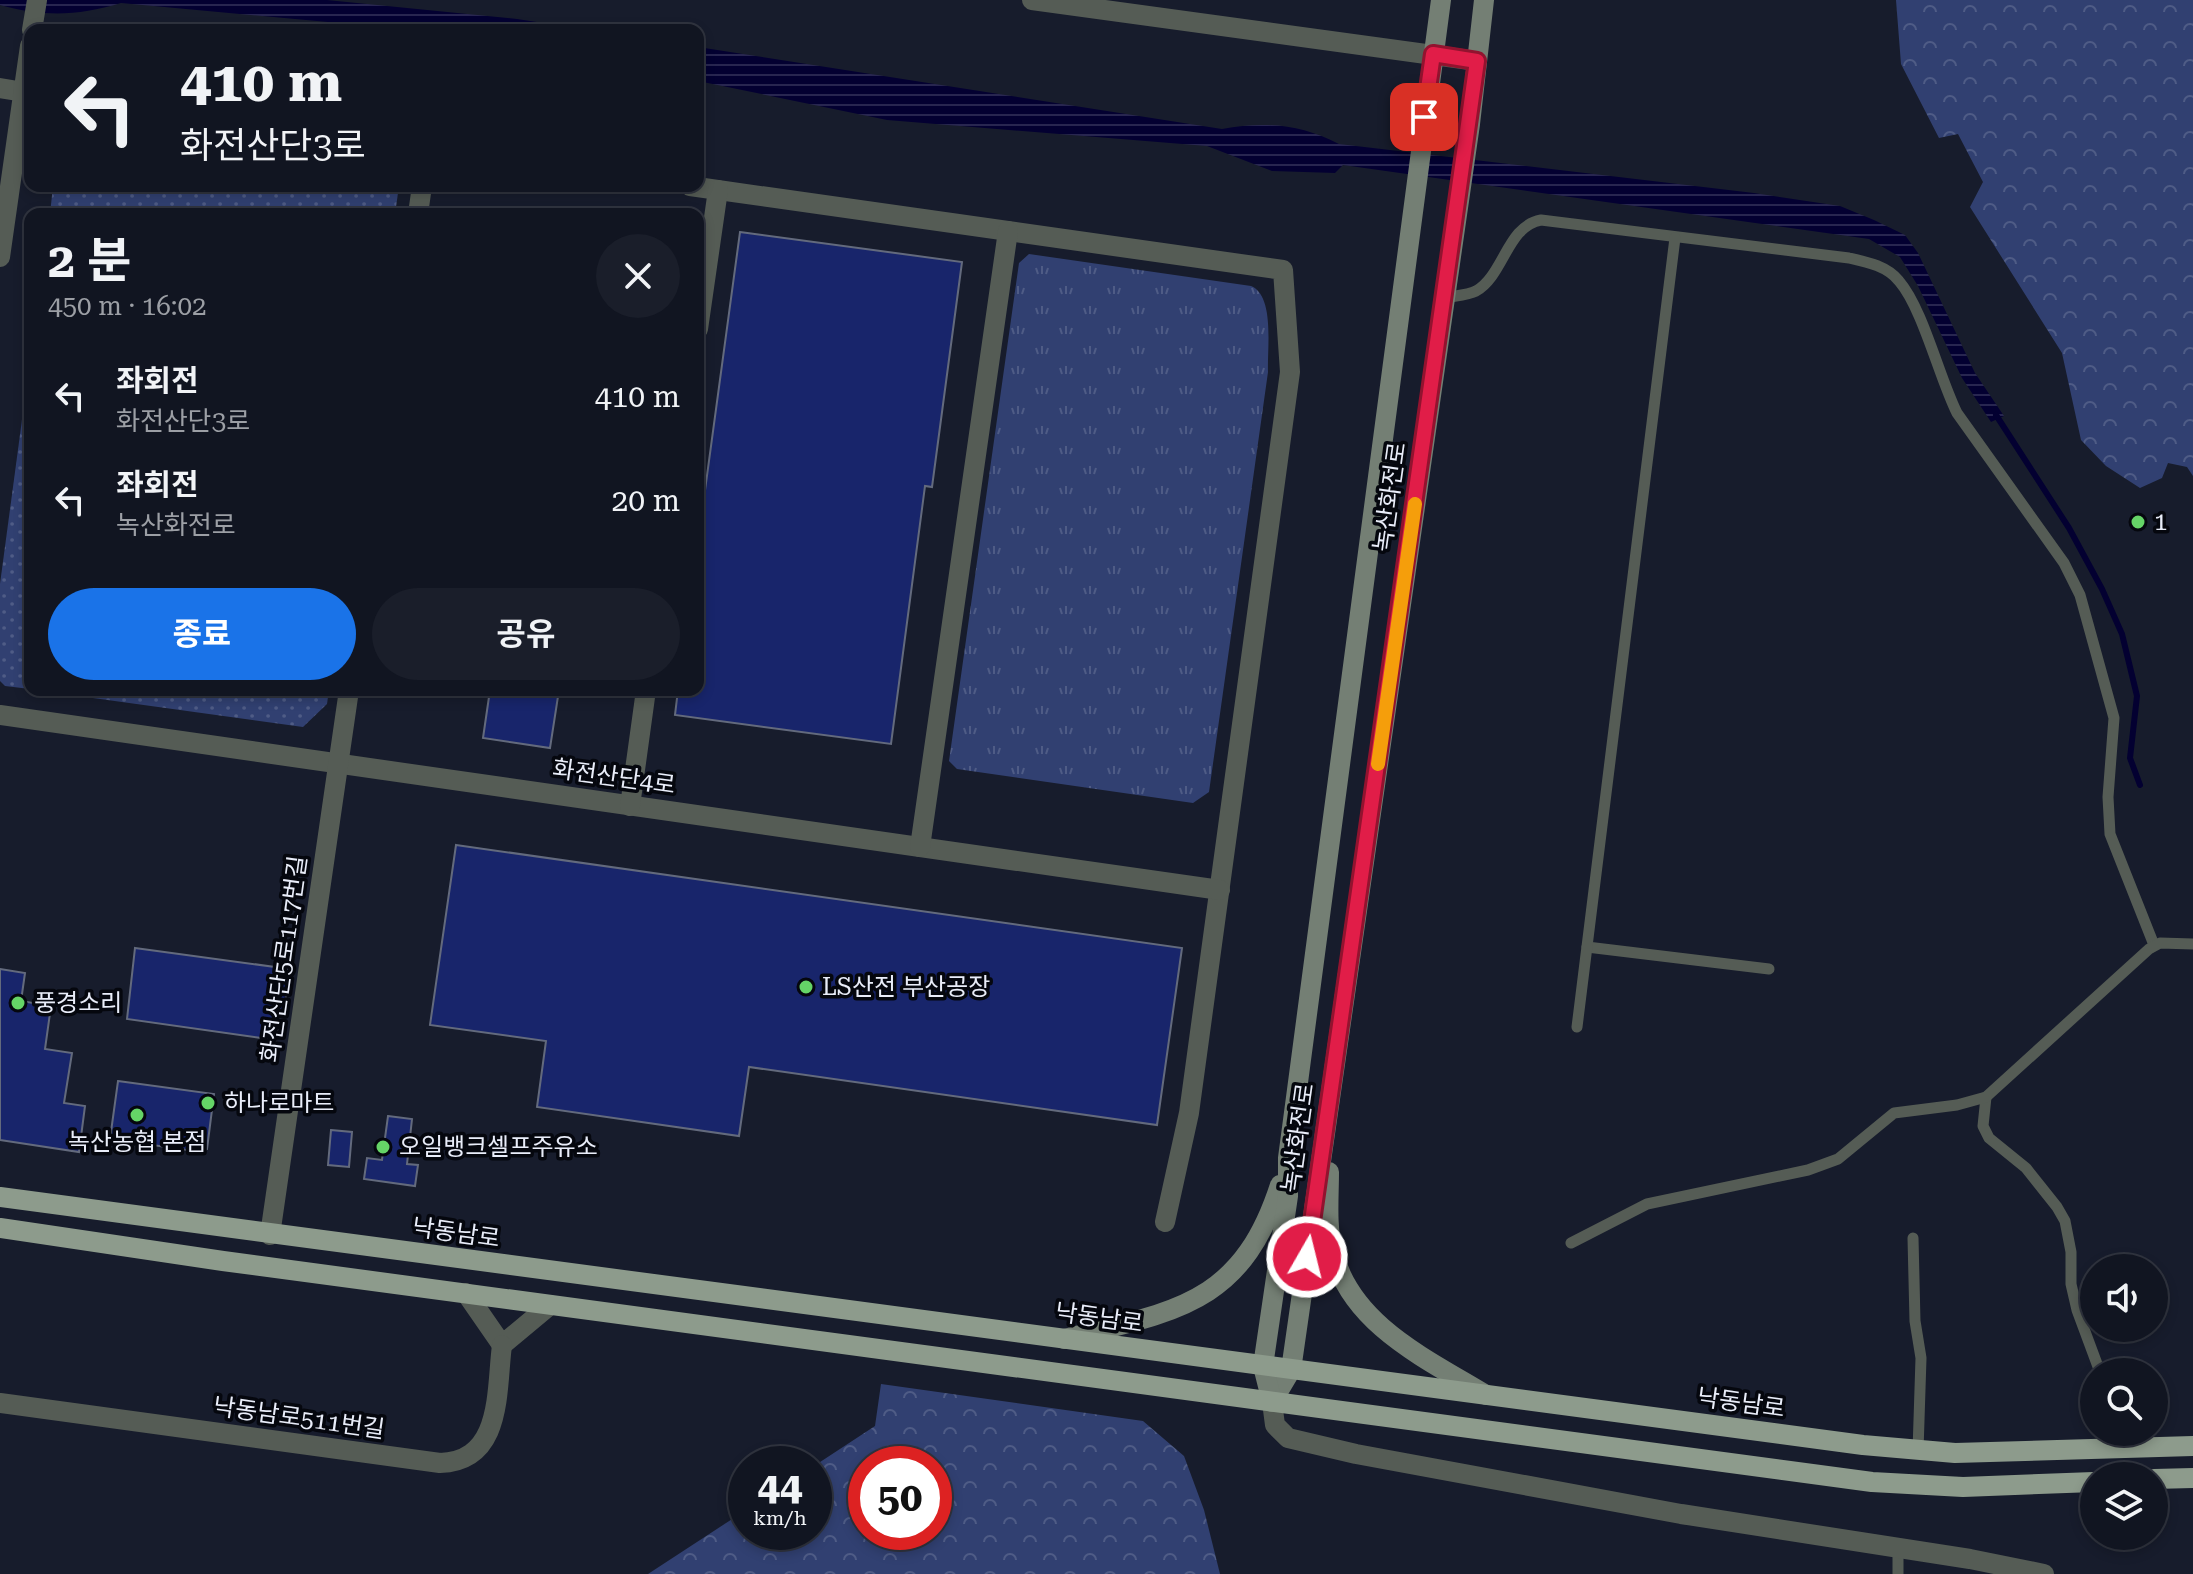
<!DOCTYPE html>
<html lang="ko">
<head>
<meta charset="utf-8">
<style>
	body { margin:0; font-family:"Roboto Serif","Noto Sans KR",serif; background:#1a1e2a; color:#f1f3f6; height:100vh; display:flex; flex-direction:column; font-size:30px; white-space:nowrap }
	* { box-sizing:border-box; margin:0 }
	p { font-size:26px; color:#9c9fa5 }
	.icon { flex:none; width:44px; height:44px; fill:none; stroke:currentColor; stroke-width:2; stroke-linecap:round; stroke-linejoin:round }
	.map { position:relative; flex:1; overflow:hidden }
	.panel { position:absolute; left:24px; top:208px; width:680px; height:488px; display:flex; flex-direction:column; background:#111521; border-radius:16px; box-shadow:0 4px 12px #0003,0 0 0 2px #30343f }
	.panel>* { flex:none }
	.guide { position:absolute; left:24px; top:24px; width:680px; height:168px; border-radius:16px; box-shadow:0 4px 12px #0003,0 0 0 2px #30343f; background:#111521; color:#f1f3f6; overflow:hidden }
	.controls { position:absolute; left:2080px; top:1254px; display:grid; gap:16px }
	.controls a { display:grid; place-items:center; width:88px; height:88px; border-radius:50%; background:#111521; box-shadow:0 4px 12px #0003,0 0 0 2px #30343f; font-size:40px }
	.speed { position:absolute; left:728px; top:1446px; display:flex; gap:16px; font-size:40px; font-weight:700; text-align:center }
	.speed>* { display:grid; place-content:center; width:104px; height:104px; border-radius:50%; background:#111521; box-shadow:0 4px 12px #0003,0 0 0 2px #30343f; line-height:1 }
	.speed small { font-size:20px; font-weight:400 }
	.speed .limit { border:12px solid #d22; background:#fff; color:#111 }
	.pin { position:absolute; display:grid; place-items:center; width:68px; height:68px; color:#fff; margin:-34px; border-radius:16px; box-shadow:0 4px 12px #0006 }
	.me { position:absolute; width:88px; margin:-44px; rotate:8deg; stroke-linejoin:round; filter:drop-shadow(0 0 6px #0008) }
	.turn { display:flex; align-items:center; gap:28px; height:168px; padding:0 24px; font-size:36px }
	.turn .icon { width:104px; height:104px; stroke-width:2.5 }
	.turn b { display:block; font-size:56px; line-height:68px }
	.round { display:grid; place-items:center; flex:none; width:84px; height:84px; border-radius:42px; background:#1a1e2a }
	.head { display:flex; align-items:center; justify-content:space-between; height:136px; padding:0 24px }
	h1 { font-size:48px; font-weight:700; line-height:60px }
	.cta { display:flex; gap:16px; margin-top:auto; padding:16px 24px }
	.cta a { flex:1; height:92px; border-radius:48px; background:#1a73e8; color:#fff; font-size:32px; font-weight:700; line-height:92px; text-align:center }
	.cta a+a { background:#1a1e2a; color:#f1f3f6 }
	ul { padding:0; list-style:none }
	li { display:flex; align-items:center; gap:24px; height:104px; padding:0 24px }
	li div { flex:1 }
	li b { display:block; font-size:30px }
	li em { font-style:normal }
	.map>svg:first-child { display:block }
	.grass { fill:url(#grass-tufts) }
	.forest { fill:url(#forest-crowns); fill-rule:evenodd }
	.park { fill:url(#park-dots) }
	.water { fill:url(#water-rules) }
	.lines { fill:none; stroke-linecap:round; stroke-linejoin:round }
	.stream { stroke:#030031; stroke-width:6 }
	.building { fill:#18256b; stroke:#636a7d; stroke-width:2 }
	.service { stroke:#555c55; stroke-width:11 }
	.minor { stroke:#555c55; stroke-width:20 }
	.tertiary { stroke:#555c55; stroke-width:20 }
	.secondary { stroke:#747f74; stroke-width:20 }
	.primary { stroke:#8d9b8c; stroke-width:20 }
	.route-casing { stroke:#92132f; stroke-width:20 }
	.route { stroke:#e11d48; stroke-width:14 }
	.slow { stroke:#f59e0b; stroke-width:14 }
	.poi-dot { fill:#65d467; stroke:#05070e; stroke-width:3 }
	.labels { text-anchor:middle; dominant-baseline:central; stroke-width:7; stroke-linejoin:round; paint-order:stroke }
	.street-label { font-size:24px; fill:#e9edf9; stroke:#05070e }
	.poi-label { font-size:24px; fill:#e9edf9; stroke:#05070e; text-anchor:start }
</style>
</head>
<body>
<div class="map">
<svg width="2193" height="1574" viewBox="0 0 2193 1574">
	<defs>
		<pattern id="grass-tufts" width="24" height="20" patternUnits="userSpaceOnUse" patternTransform="scale(2)"><rect width="24" height="20" fill="#314071"/><path d="M3 7l-1-3M5 7V3M7 7l1-3M15 17l-1-3M17 17v-4M19 17l1-3" fill="none" stroke="#4f5c86"/></pattern>
		<pattern id="forest-crowns" width="20" height="18" patternUnits="userSpaceOnUse" patternTransform="scale(2)"><rect width="20" height="18" fill="#314071"/><path d="M2 6a3 3 0 1 1 6 0M12 15a3 3 0 1 1 6 0" fill="none" stroke="#4f5c86"/></pattern>
		<pattern id="park-dots" width="8" height="8" patternUnits="userSpaceOnUse" patternTransform="scale(2)"><rect width="8" height="8" fill="#314071"/><path d="M2 2h.1M6 6h.1" fill="none" stroke="#4f5c86" stroke-width="1.8" stroke-linecap="round"/></pattern>
		<pattern id="water-rules" width="6" height="5" patternUnits="userSpaceOnUse" patternTransform="scale(2)"><rect width="6" height="5" fill="#030031"/><path d="M0 2.5h6" fill="none" stroke="#282650"/></pattern>
	</defs>
	<rect width="100%" height="100%" fill="#171c2c"/>
	<path class="grass" d="M1029,254L1251,286C1275,296 1267,349 1268,372L1209,792L1193,803L957,769L949,761L1019,263Z"/>
	<g class="forest">
		<polygon points="1896,0 2193,0 2193,476 2187,467 2168,463 2162,478 2140,488 2106,466 2081,440 2062,353 1970,207 1983,182 1958,134 1939,138 1901,64"/>
		<path d="M881,1384L1143,1421L1184,1456L1204,1510L1220,1574H648L746,1510V1532H814V1466L875,1426ZM866,1464H934V1532H866Z"/>
	</g>
	<g class="park">
		<polygon points="53,186 399,186 395,214 50,214"/>
		<polygon points="30,360 30,689 5,686 0,681 0,584"/>
		<polygon points="35,690 329,690 327,704 303,727"/>
	</g>
	<g class="water">
		<path d="M0,0H327L517,19L590,30H423L386,24L328,22L121,3C78,16 44,17 0,5Z"/>
		<path d="M698,47L1222,129C1264,121 1300,124 1339,144L1754,193L1840,206L1874,220L1905,235L1918,253L1975,373L2004,416L1991,422L1962,378L1918,286L1900,257L1869,239L1343,165L1335,173L1272,171L1207,146L887,120L698,81Z"/>
	</g>
	<g class="lines">
		<polyline class="stream" points="1996,415 2069,528 2102,589 2122,634 2137,696 2130,758 2140,785"/>
	</g>
	<g class="building">
		<polygon points="740,232 962,262 932,487 925,486 891,744 675,715 678,690 698,690 698,542"/>
		<polygon points="490,690 559,690 550,748 483,738"/>
		<polygon points="456,845 1182,948 1157,1125 749,1067 739,1136 537,1107 546,1041 430,1025"/>
		<polygon points="135,948 290,969 284,1011 280,1010 276,1040 127,1019"/>
		<polygon points="0,969 25,973 21,1001 51,1006 45,1049 72,1053 64,1103 85,1106 79,1152 0,1140"/>
		<polygon points="118,1081 214,1094 207,1149 201,1152 110,1139"/>
		<polygon points="388,1116 412,1119 407,1164 418,1165 415,1186 364,1179 367,1158 382,1160"/>
		<polygon points="331,1130 352,1132 349,1167 328,1165"/>
	</g>
	<g class="lines">
		<g class="service">
			<path d="M1445,298C1454,296 1468,295 1476,291C1504,275 1507,226 1541,220L1849,258C1867,262 1887,266 1899,281C1923,309 1939,377 1957,413L2064,563L2080,595L2114,718L2108,797L2110,834L2154,945"/>
			<polyline points="1587,947 1769,969"/>
			<polyline points="1577,1027 1675,238"/>
			<polyline points="1986,1097 1983,1126 1989,1138 2026,1168 2057,1207 2065,1221 2071,1252 2071,1284 2077,1310 2100,1372"/>
			<polyline points="1913,1238 1915,1321 1921,1358 1918,1451"/>
			<polyline points="1571,1243 1647,1204 1808,1170 1838,1159 1894,1113 1957,1105 1986,1097 2149,949 2160,943 2193,944"/>
			<polyline points="2120,1432 2126,1449"/>
			<polyline points="1898,1574 1898,1549"/>
		</g>
		<g class="minor">
			<polyline points="0,88 30,93"/>
			<polyline points="690,186 1283,270 1290,372 1189,1113 1165,1222"/>
			<polyline points="418,214 422,186"/>
			<polyline points="698,329 718,190"/>
			<polyline points="0,715 1220,890"/>
			<polyline points="630,806 646,690"/>
			<polyline points="920,847 1008,231"/>
			<polyline points="270,1235 349,690"/>
			<polyline points="466,1293 502,1345 550,1305"/>
			<polyline points="1272,1402 1275,1425 1288,1438 1356,1454 1681,1514 1970,1559 2044,1574"/>
			<path d="M0,1403L440,1463C503,1461 496,1391 502,1345"/>
		</g>
		<g class="tertiary">
			<polyline points="1032,0 1477,61"/>
			<polyline points="32,30 37,0"/>
			<polyline points="0,257 30,46"/>
		</g>
		<g class="secondary">
			<path d="M1329,1172C1329,1198 1326,1226 1333,1252C1351,1325 1427,1359 1486,1395"/>
			<path d="M1064,1339C1174,1311 1241,1306 1280,1185"/>
			<polyline points="1272,1402 1291,1370 1470,124 1484,0"/>
			<polyline points="1272,1402 1263,1366 1288,1196 1288,1158 1441,0"/>
		</g>
		<g class="primary">
			<polyline points="0,1197 1863,1445 1955,1453 2193,1446"/>
			<polyline points="0,1228 223,1261 1872,1482 1963,1487 2094,1482"/>
			<polyline points="2154,1479 2193,1478"/>
		</g>
	</g>
	<g class="lines">
		<defs>
			<polyline id="route" points="1307,1257 1477,61 1433,54 1424,117"/>
		</defs>
		<use href="#route" class="route-casing"/>
		<use href="#route" class="route"/>
		<polyline class="slow" points="1378,764 1415,504"/>
	</g>
	<g class="poi-dot">
		<circle cx="2138" cy="522" r="8"/>
		<circle cx="806" cy="987" r="8"/>
		<circle cx="18" cy="1003" r="8"/>
		<circle cx="208" cy="1103" r="8"/>
		<circle cx="137" cy="1115" r="8"/>
		<circle cx="383" cy="1147" r="8"/>
	</g>
	<g class="labels">
		<g class="street-label">
			<text transform="translate(1390 497) rotate(-82)">녹산화전로</text>
			<text transform="translate(614 777) rotate(8)">화전산단4로</text>
			<text transform="translate(284 959) rotate(-82)">화전산단5로117번길</text>
			<text transform="translate(1298 1138) rotate(-82)">녹산화전로</text>
			<text transform="translate(456 1233) rotate(8)">낙동남로</text>
			<text transform="translate(1099 1318) rotate(8)">낙동남로</text>
			<text transform="translate(1741 1403) rotate(8)">낙동남로</text>
			<text transform="translate(299 1418) rotate(8)">낙동남로511번길</text>
		</g>
		<g class="poi-label">
			<text x="2154" y="522">1</text>
			<text x="822" y="987">LS산전 부산공장</text>
			<text x="34" y="1003">풍경소리</text>
			<text x="224" y="1103">하나로마트</text>
			<text x="137" y="1142" text-anchor="middle">녹산농협 본점</text>
			<text x="399" y="1147">오일뱅크셀프주유소</text>
		</g>
	</g>
</svg>
<div class="controls">
<a><svg class="icon" aria-label="sound" viewBox="0 0 24 24"><path d="M4 9h4l5-4v14l-5-4H4zM17 9q2 3 0 6"/></svg></a>
<a><svg class="icon" aria-label="search" viewBox="0 0 24 24"><circle cx="10" cy="10" r="6"/><path d="M15 15l6 6"/></svg></a>
<a><svg class="icon" aria-label="layers" viewBox="0 0 24 24"><path d="M12 4l9 5-9 5-9-5zM3 14l9 5 9-5"/></svg></a>
</div>
<div class="speed"><div>44<small>km/h</small></div><div class="limit">50</div></div>
<div class="pin" style="left:1424px;top:117px;background:#d93025"><svg class="icon" aria-label="arrive" viewBox="0 0 24 24"><path d="M6 21V4h12l-3 4 3 4H6"/></svg></div>
<svg class="me" style="left:1307px;top:1257px" viewBox="-20 -20 40 40"><circle r="17" fill="#e11d48" stroke="#fff" stroke-width="3"/><path d="M0-11L8 9 0 5-8 9z" fill="#fff"/></svg>
<div class="guide">
<div class="turn"><svg class="icon" aria-label="left" viewBox="0 0 24 24"><path d="M17 20v-9H6M10 6l-5 5 5 5"/></svg><div><b>410 m</b>화전산단3로</div></div>
</div>
<section class="panel">
<div class="head"><div><h1>2 분</h1><p>450 m · 16:02</p></div><a class="round"><svg class="icon" aria-label="close" viewBox="0 0 24 24"><path d="M6 6l12 12M18 6L6 18"/></svg></a></div>
<ul>
<li><svg class="icon" aria-label="left" viewBox="0 0 24 24"><path d="M17 20v-9H6M10 6l-5 5 5 5"/></svg><div><b>좌회전</b><p>화전산단3로</p></div><em>410 m</em></li>
<li><svg class="icon" aria-label="left" viewBox="0 0 24 24"><path d="M17 20v-9H6M10 6l-5 5 5 5"/></svg><div><b>좌회전</b><p>녹산화전로</p></div><em>20 m</em></li>
</ul>
<div class="cta"><a>종료</a><a>공유</a></div>
</section>
</div>
</body>
</html>
